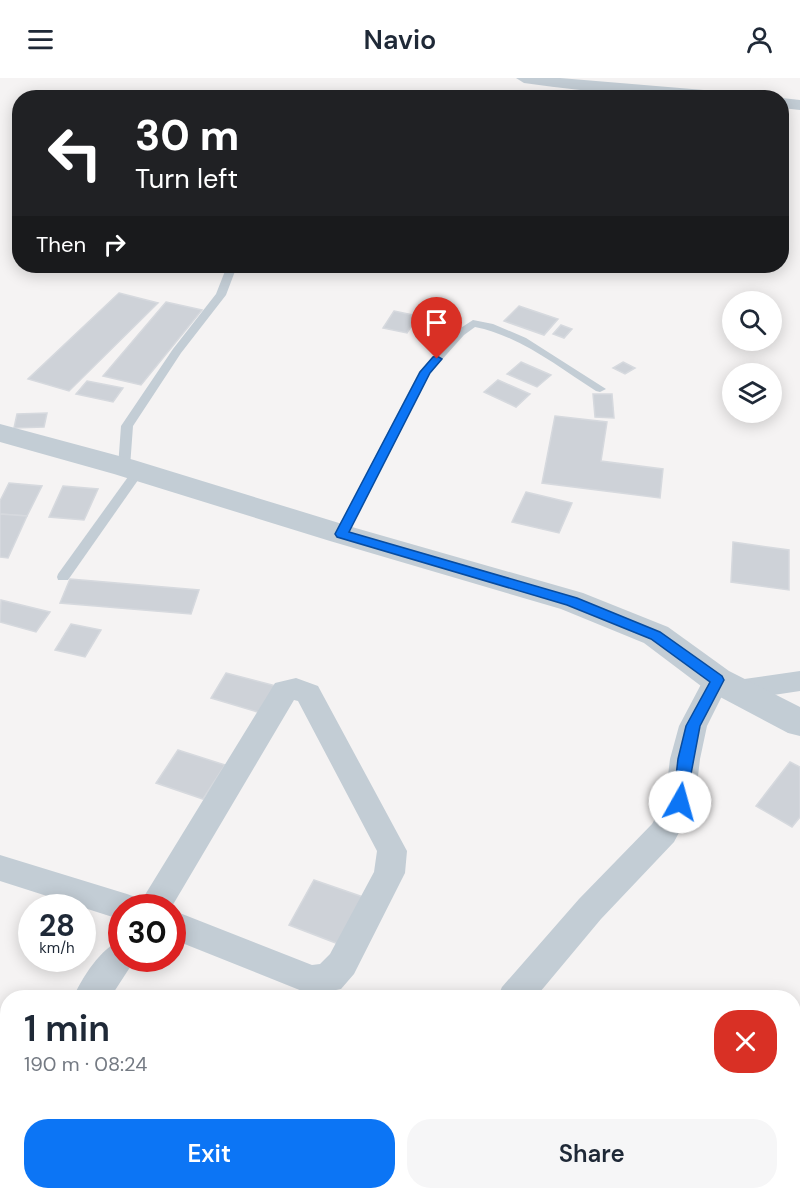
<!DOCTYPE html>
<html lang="en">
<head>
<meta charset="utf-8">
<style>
	body { margin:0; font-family:"DM Sans",sans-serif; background:#f6f6f7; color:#1f2937; height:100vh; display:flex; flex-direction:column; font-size:22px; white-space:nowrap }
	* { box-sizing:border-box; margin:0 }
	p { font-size:20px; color:#747a83 }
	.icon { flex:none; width:33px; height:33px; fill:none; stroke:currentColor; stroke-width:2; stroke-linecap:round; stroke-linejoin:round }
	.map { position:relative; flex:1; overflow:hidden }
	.drawer { position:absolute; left:0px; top:912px; width:801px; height:210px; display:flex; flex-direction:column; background:#fff; border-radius:24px 24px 0 0; box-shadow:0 3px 15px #0003 }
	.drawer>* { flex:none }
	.guide { position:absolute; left:12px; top:12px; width:777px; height:183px; border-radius:24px; box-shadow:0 3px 15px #0003; background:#202124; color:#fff; overflow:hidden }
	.buttons { position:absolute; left:722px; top:213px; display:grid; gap:12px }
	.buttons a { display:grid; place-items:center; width:60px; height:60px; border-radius:50%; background:#fff; box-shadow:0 3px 15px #0003; font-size:30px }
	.speed { position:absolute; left:18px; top:816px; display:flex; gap:12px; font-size:30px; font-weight:700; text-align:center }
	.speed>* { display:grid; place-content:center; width:78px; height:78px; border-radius:50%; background:#fff; box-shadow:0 3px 15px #0003; line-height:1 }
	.speed small { font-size:15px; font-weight:400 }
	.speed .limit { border:9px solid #d22; background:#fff; color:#111 }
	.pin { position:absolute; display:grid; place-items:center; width:51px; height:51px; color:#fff; margin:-62px -26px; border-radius:50% 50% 50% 0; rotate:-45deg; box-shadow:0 0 6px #0007 }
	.pin .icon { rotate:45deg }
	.me { position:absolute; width:66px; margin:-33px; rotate:7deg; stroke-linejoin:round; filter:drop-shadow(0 0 4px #0008) }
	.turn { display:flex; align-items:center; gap:21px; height:126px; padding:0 24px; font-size:27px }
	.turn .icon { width:78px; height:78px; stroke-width:2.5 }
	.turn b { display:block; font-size:42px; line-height:51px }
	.then { display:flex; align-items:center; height:57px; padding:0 24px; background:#0003; gap:12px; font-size:22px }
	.round { display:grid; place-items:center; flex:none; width:63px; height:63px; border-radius:24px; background:#f6f6f7 }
	.head { display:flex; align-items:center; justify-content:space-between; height:102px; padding:0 24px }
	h1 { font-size:36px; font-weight:600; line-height:45px }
	.action { display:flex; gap:12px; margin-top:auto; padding:12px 24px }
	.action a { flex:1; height:69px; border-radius:24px; background:#0c75f5; color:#fff; font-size:24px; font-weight:600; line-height:69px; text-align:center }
	.action a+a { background:#f6f6f7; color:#1f2937 }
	header { display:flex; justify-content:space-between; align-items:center; height:78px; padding:0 24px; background:#fff; font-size:27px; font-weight:600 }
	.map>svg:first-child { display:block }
	.building { fill:#ced2d8; stroke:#d6d9de; stroke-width:1.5 }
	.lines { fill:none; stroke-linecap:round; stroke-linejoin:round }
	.service { fill:#c3cdd5; fill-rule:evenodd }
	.minor { fill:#c3cdd5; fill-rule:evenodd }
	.tertiary { fill:#c3cdd5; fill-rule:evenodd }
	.route { fill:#0c75f5; stroke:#084c9f; stroke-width:1.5 }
</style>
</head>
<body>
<header><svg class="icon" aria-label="menu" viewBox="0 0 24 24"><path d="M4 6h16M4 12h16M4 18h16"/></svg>Navio<svg class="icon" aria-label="person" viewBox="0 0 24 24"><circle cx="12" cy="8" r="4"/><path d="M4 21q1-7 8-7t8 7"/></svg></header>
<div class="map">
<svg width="800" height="1122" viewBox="0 0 800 1122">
	<rect width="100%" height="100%" fill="#f5f3f3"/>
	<g class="building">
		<polygon points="119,215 158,225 69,313 28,301"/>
		<polygon points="166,224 202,232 141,307 103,298"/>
		<polygon points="519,228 558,241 544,257 504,243"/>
		<polygon points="394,233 418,238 407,255 383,250"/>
		<polygon points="429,239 456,246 444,262 417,255"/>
		<polygon points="561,247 572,251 564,260 553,256"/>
		<polygon points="521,284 551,297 537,309 507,296"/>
		<polygon points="623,284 635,290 625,296 613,290"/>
		<polygon points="498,302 530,316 516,329 484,314"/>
		<polygon points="87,303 123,310 113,324 76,316"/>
		<polygon points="593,316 612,316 614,340 595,339"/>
		<polygon points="47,335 44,349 14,350 17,336"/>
		<polygon points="555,338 607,344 601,383 663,391 660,420 542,405"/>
		<polygon points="9,405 42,408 27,438 0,436 0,423"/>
		<polygon points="63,408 98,411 84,442 49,439"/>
		<polygon points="526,414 572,425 559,455 512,444"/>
		<polygon points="0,436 27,438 8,480 0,479"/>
		<polygon points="733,464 789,472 789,512 731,504"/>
		<polygon points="70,501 199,512 191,536 60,525"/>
		<polygon points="1,522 50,534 36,554 0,544"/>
		<polygon points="71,546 101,552 85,579 55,572"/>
		<polygon points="226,595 276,608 261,635 211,620"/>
		<polygon points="178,672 225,687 203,721 156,705"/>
		<polygon points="790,684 800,689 800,739 792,749 756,728"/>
		<polygon points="314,802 366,820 341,867 289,847"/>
		<polygon points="37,1114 85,1114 81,1122 32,1122"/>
	</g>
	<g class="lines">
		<g class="service">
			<polygon points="227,188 237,188 226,217 181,275 133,348 130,389 128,392 120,392 118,389 121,348 173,271 216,216"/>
			<path d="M473,242L493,246L526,260L606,311L600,314L596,313C558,289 520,258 475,249L464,257L430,295L347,456L341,460L337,459L335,456L419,294L456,253Z"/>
			<polygon points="137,391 143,395 68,502 58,502 57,499 58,496 133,392"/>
		</g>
		<g class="minor">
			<path d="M516,0H560L740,15L748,20C672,20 599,16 524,5Z"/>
			<polygon points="782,20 800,22 800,32 782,30"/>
			<polygon points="717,592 727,595 730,603 800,593 800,613 735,623 725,619 723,616 707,648 700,681 695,724 674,764 601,841 535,920 497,920 502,909 579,821 652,746 665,723 670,681 679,648 707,595"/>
			<polygon points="296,600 318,608 407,773 405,795 354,896 341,911 312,917 172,861 172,832 312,887 320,886 330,876 374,794 377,773 298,623 294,622 171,830 122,830 122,842 0,803 0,777 127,816 138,820 140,825 275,605"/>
			<path d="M122,862V880H136L110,920H73C82,900 101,869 122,862Z"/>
			<polygon points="0,957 8,960 8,992 0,989"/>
			<polygon points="8,1012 8,1052 0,1055 0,1015"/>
			<polygon points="201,1114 243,1114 246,1122 204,1122"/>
			<polygon points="515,1114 561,1114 564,1122 518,1122"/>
			<polygon points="568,1114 608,1114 605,1122 565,1122"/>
		</g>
		<polygon class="tertiary" points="0,346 134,382 352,449 583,515 668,549 729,593 800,629 800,658 788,655 705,611 644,565 561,531 330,463 114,396 0,364"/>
	</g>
	<polygon class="route" points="437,278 442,281 430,295 349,454 577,520 660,554 722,598 724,602 700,648 685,728 680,730 675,728 673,724 678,681 686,648 710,604 651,561 567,527 337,459 335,456 420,294 433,279"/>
</svg>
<div class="buttons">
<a><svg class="icon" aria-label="search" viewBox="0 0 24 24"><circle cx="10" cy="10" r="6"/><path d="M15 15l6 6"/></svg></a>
<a><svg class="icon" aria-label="layers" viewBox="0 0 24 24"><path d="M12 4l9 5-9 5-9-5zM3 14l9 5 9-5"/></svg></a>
</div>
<div class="speed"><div>28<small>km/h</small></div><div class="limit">30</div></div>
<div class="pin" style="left:437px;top:281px;background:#d93025"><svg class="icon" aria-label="arrive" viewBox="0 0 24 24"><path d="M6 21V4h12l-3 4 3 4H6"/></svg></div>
<svg class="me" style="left:680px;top:724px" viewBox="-20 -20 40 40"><circle r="19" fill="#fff"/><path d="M0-13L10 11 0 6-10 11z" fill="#0c75f5"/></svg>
<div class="guide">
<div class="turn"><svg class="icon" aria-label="left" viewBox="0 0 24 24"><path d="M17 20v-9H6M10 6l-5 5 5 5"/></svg><div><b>30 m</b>Turn left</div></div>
<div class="then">Then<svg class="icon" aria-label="right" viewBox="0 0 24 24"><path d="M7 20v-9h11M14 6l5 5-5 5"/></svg></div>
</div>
<section class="drawer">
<div class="head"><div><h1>1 min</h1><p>190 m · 08:24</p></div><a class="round" style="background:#d93025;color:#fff"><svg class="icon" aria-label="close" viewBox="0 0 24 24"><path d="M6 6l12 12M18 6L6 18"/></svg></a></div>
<div class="action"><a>Exit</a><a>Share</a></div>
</section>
</div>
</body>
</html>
